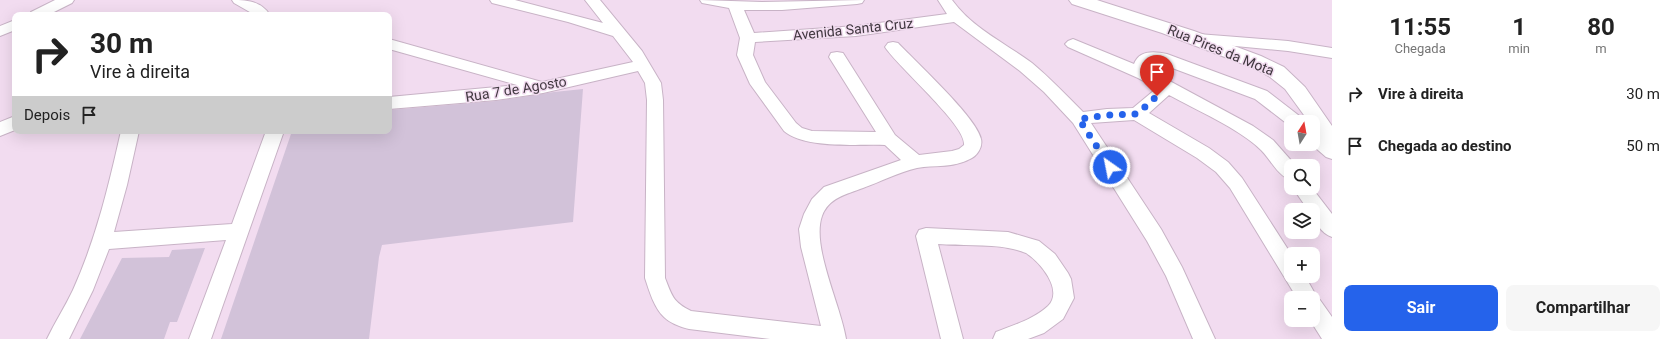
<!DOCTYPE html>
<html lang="pt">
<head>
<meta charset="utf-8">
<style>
	body { margin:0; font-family:Roboto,sans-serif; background:#f6f6f6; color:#222; height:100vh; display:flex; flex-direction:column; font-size:15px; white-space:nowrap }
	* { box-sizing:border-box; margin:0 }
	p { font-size:13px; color:#767676 }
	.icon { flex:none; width:22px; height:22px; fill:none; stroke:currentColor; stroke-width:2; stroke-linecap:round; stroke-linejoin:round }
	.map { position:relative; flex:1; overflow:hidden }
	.side { display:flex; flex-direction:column; background:#fff; width:340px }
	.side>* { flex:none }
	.hud { position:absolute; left:12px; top:12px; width:380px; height:122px; border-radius:8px; box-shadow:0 4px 16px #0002; background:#fff; color:#222; overflow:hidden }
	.needle { width:26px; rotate:11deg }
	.fabs { position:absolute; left:1284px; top:115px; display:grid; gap:8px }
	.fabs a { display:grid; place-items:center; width:36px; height:36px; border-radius:8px; background:#fff; box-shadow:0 4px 16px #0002; font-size:20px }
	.pin { position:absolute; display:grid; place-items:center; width:34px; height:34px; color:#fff; margin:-41px -17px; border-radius:50% 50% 50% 0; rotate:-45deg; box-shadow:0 0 4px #0007 }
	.pin .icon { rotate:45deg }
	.me { position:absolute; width:44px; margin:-22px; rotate:327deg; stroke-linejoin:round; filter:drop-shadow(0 0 3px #0008) }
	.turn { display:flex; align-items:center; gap:14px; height:84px; padding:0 12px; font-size:18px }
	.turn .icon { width:52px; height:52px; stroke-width:2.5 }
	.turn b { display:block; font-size:28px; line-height:34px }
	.then { display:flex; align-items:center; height:38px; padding:0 12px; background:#0003; gap:8px; font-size:15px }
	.eta { display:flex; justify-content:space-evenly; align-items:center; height:68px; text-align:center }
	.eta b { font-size:24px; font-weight:700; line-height:28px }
	.cta { display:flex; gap:8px; margin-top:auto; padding:8px 12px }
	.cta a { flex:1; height:46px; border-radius:8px; background:#2563eb; color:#fff; font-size:16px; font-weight:700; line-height:46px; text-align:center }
	.cta a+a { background:#f6f6f6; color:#222 }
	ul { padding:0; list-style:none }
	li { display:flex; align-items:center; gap:12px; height:52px; padding:0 12px }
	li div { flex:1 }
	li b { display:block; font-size:15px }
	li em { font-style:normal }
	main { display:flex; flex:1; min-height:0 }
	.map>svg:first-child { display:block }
	.building { fill:#d2c2d9 }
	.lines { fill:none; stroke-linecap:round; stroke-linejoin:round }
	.street-casing { stroke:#c8b3c6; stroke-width:2 }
	.secondary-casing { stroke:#c8b3c6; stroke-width:2 }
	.street { fill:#fff; fill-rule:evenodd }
	.secondary { fill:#fff; fill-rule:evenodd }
	.route { stroke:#2563eb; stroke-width:7; stroke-dasharray:0 12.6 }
	.labels { text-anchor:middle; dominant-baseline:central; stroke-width:3; stroke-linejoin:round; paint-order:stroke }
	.street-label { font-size:14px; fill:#413840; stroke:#f2dcf0 }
</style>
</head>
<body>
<main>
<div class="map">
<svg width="1332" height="339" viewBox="0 0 1332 339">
	<rect width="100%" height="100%" fill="#f2dcf0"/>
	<g class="building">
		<polygon points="583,89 573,222 382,245 379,257 369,339 221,339 292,131 389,131 389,110 496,101 554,92"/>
		<polygon points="205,248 177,322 170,322 164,339 80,339 122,258 169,257 172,250"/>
	</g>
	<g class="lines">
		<defs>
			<g id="street">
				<polygon points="55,0 74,0 72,3 48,15 29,15 31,12"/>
				<path d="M232,0C247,0 261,1 270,15H255L234,3Z"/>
				<path d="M490,0H515L603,23L585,0H600L642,51L661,83L663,100L665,278C672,296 673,302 691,311L821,326L801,247L799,229L804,214L812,199L824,187L901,160L885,145C857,144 805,149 784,131L750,84L737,55L740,38L729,8L702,3L700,0L762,2L864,0L862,3L857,4L782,10H744L754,33L856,26L947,14L938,0H952C972,28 1005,43 1032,63C1050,78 1066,95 1083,112L1107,109L1133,108L1157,88L1138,78L1068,47L1065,44L1068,41L1073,39L1134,64C1139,50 1154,51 1167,54L1267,91L1302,118L1305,122H1291L1290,126L1255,99L1159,63H1150L1149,66L1151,71L1253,126L1273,140L1296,166H1291V180C1278,176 1271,160 1261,150C1240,129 1196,110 1169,95L1149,113L1209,148L1228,162L1242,178L1291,254V276H1305L1318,299L1320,300L1332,317V339H1322L1310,320H1313V298H1297L1230,188L1216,172L1197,158L1134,120L1091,123L1161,229L1182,267L1215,339H1193L1166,276L1147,241L1073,123L1044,92L1020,71L954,22L856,36L755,42L753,55L765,82L796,123L802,128L812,131L876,132L829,57L831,53L837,52L843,53L895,135L919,155L952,151L959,149L964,145C967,126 898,67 885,47L888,43L893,42L898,43C916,62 977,118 981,139C983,147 977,156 970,159C954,168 934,165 917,168C899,172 880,182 863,188C847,194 828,198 822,216C811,246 841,306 846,339H770L689,329C681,327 670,323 664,317C654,308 649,290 645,278L647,100L645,83L638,71L543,93L496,100L389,109V97L517,85L389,49V39L542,82L633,62L613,36L568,22L492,3Z"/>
				<polygon points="15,20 15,30 0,36 0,26"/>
				<polygon points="1198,34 1288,41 1332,48 1332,58 1288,51 1193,42 1190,39 1193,36"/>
				<polygon points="15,116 15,130 0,136 0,122"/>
				<polygon points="1313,130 1319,132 1332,142 1332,159 1326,157 1311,144 1313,144"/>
				<path d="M121,131H139L127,185L114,232L232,224L266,131H284L211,339H189L226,240L109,249L93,290L69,339H47C55,322 65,307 73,290C96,239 109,185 121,131Z"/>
				<path d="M1293,188H1312L1332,214V237C1321,233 1313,221 1313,210H1308Z"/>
				<path d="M926,228L1008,232L1032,239L1039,241L1055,254L1068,273L1071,279L1074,298L1063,319L1044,333L1028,339H993L996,332C1014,325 1034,319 1048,306C1064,290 1040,262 1026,253C1021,251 1014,249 1008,248C988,244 959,246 938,244L963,339H941L916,236L919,230Z"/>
			</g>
			<polygon id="secondary" points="1069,0 1097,0 1103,2 1194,31 1261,56 1284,67 1305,87 1332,126 1332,152 1324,150 1313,129 1313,122 1309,122 1285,89 1270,77 1256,69 1162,33 1072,4"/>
		</defs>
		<use href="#street" class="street-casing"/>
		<use href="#secondary" class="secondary-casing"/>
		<use href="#street" class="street"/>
		<use href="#secondary" class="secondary"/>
	</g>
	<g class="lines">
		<polyline class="route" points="1110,167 1079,119 1107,115 1137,114 1157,96"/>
	</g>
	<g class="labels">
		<g class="street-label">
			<text transform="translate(853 29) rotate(-6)">Avenida Santa Cruz</text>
			<text transform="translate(1221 50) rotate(22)">Rua Pires da Mota</text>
			<text transform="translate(516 89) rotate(-9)">Rua 7 de Agosto</text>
		</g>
	</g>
</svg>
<div class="fabs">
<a><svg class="needle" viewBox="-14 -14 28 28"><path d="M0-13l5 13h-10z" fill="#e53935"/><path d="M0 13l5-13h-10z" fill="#767676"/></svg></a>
<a><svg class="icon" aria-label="search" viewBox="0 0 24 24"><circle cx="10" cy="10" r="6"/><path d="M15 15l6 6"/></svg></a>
<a><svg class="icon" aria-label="layers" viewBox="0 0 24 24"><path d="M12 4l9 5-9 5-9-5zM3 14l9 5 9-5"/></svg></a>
<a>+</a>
<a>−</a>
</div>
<div class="pin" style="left:1157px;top:96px;background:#d93025"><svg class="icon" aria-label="arrive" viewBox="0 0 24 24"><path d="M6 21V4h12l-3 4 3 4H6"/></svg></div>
<svg class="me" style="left:1110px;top:167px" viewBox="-20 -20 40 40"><circle r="17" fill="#2563eb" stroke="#fff" stroke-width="3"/><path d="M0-11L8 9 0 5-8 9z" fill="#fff"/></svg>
<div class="hud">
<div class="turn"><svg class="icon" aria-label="right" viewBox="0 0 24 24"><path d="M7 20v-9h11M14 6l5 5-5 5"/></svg><div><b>30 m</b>Vire à direita</div></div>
<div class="then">Depois<svg class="icon" aria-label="arrive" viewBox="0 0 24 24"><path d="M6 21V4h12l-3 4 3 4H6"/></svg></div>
</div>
</div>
<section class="side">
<div class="eta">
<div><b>11:55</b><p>Chegada</p></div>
<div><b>1</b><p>min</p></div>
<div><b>80</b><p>m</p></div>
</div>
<ul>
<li><svg class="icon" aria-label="right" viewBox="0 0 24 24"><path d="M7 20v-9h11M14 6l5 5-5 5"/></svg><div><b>Vire à direita</b></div><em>30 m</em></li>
<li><svg class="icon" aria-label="arrive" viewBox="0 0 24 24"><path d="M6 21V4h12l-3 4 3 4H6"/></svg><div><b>Chegada ao destino</b></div><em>50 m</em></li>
</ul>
<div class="cta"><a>Sair</a><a>Compartilhar</a></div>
</section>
</main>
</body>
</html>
